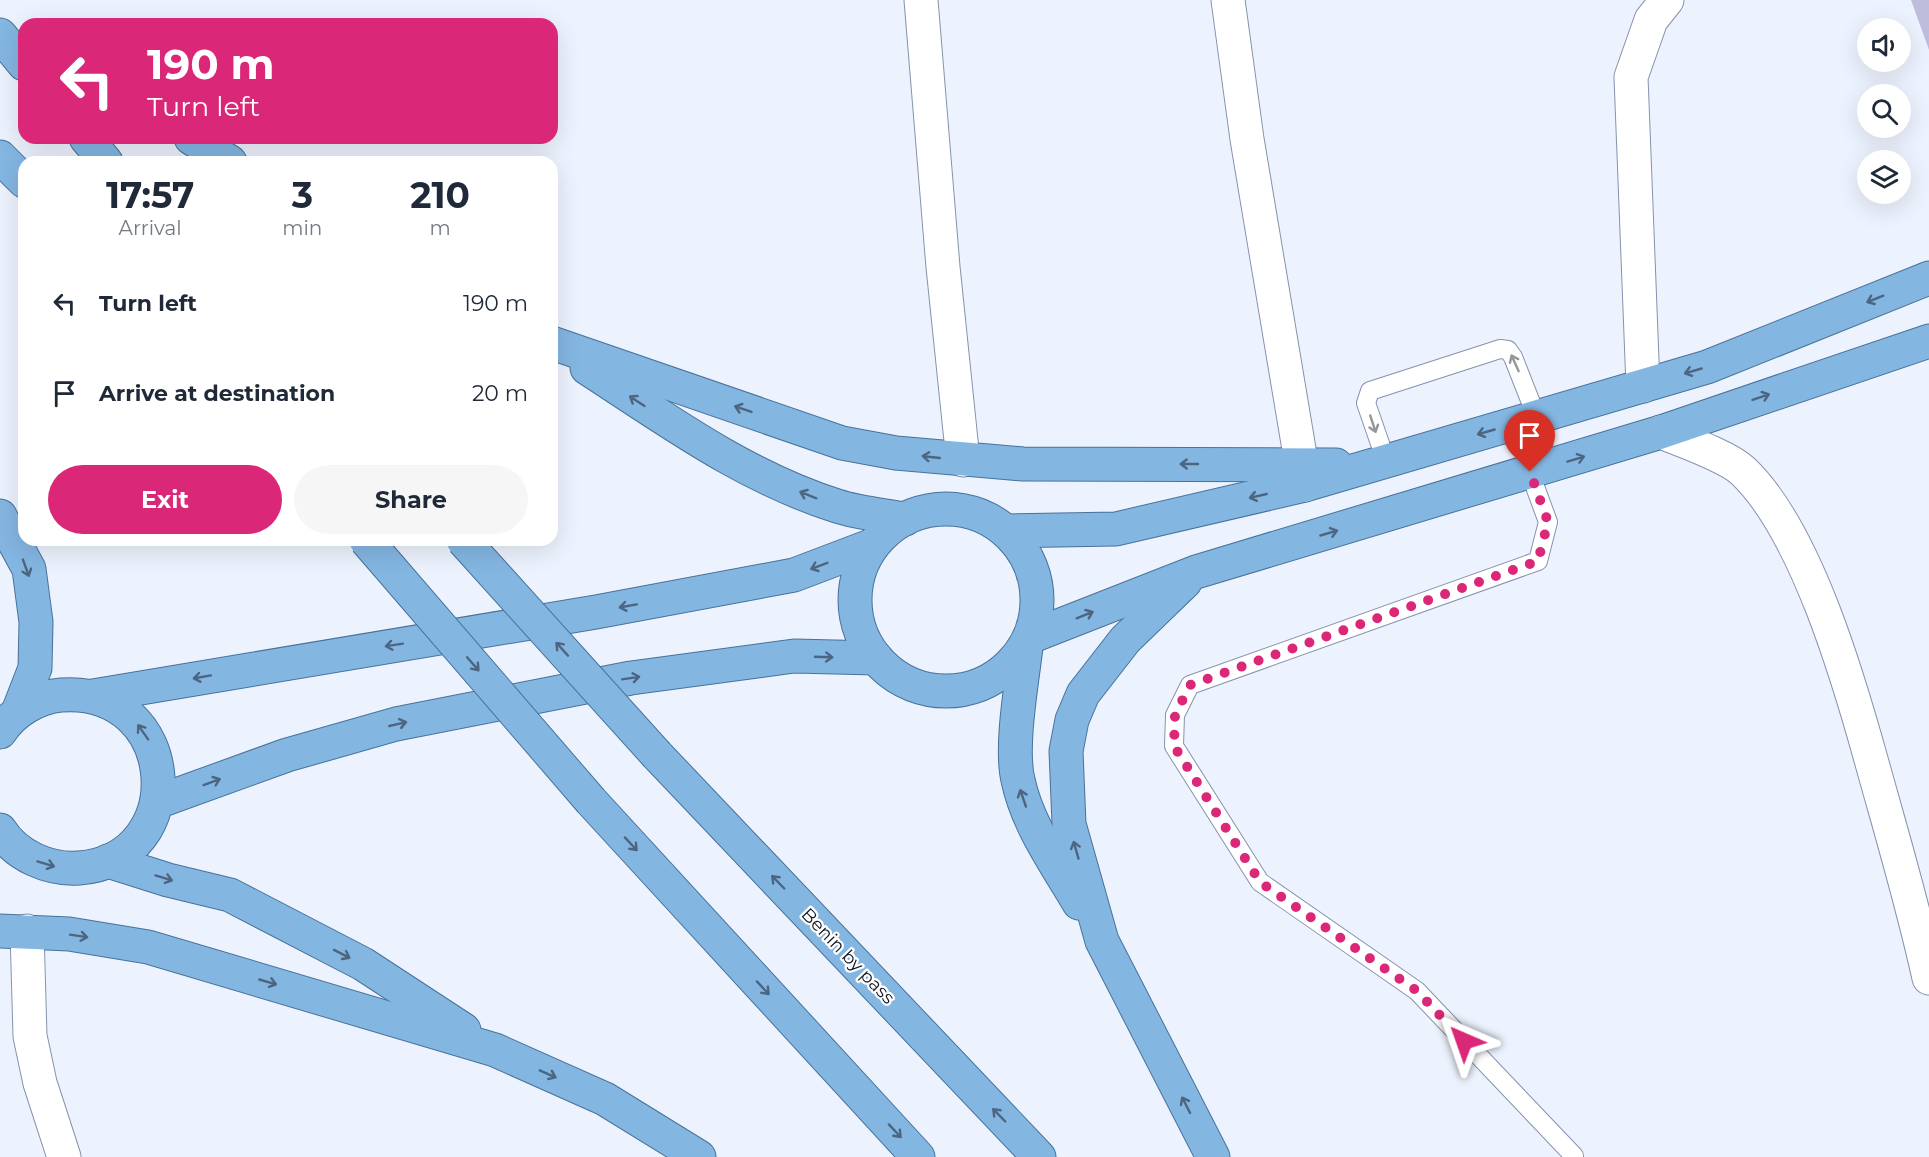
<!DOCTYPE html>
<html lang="en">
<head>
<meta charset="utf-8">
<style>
	body { margin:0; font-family:Montserrat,sans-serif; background:#f6f6f7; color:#1f2937; height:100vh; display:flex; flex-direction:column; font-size:22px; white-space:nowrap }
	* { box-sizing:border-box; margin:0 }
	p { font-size:20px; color:#747a83 }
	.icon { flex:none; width:33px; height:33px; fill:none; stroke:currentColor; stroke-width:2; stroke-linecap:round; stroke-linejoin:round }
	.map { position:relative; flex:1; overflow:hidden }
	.details { position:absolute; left:18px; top:156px; width:540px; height:390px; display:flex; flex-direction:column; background:#fff; border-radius:18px; box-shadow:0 6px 24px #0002 }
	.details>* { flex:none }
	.banner { position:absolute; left:18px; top:18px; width:540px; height:126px; border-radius:18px; box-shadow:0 6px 24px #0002; background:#db2777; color:#fff; overflow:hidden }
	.controls { position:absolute; left:1857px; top:18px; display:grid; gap:12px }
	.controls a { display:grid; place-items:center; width:54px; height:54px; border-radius:50%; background:#fff; box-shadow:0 6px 24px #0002; font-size:30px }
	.pin { position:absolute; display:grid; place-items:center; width:51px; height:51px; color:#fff; margin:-62px -26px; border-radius:50% 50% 50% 0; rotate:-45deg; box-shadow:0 0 6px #0007 }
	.pin .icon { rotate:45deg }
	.me { position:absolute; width:66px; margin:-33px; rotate:317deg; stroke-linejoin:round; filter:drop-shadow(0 0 4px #0008) }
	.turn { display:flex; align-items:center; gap:21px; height:126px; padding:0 30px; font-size:27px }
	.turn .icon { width:78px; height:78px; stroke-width:2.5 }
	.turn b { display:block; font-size:42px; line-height:51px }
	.eta { display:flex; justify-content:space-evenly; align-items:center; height:102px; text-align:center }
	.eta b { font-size:36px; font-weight:700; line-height:42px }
	.cta { display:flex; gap:12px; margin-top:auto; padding:12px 30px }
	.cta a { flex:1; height:69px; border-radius:36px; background:#db2777; color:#fff; font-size:24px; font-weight:700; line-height:69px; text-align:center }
	.cta a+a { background:#f6f6f7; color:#1f2937 }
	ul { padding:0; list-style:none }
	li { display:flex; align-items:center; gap:18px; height:90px; padding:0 30px }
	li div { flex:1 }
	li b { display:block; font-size:22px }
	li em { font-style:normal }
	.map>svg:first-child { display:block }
	.building { fill:#bebedc }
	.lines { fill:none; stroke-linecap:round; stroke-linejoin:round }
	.service-casing { stroke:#8692ad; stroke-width:20 }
	.minor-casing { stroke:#8692ad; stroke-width:35 }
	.trunk-casing { stroke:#487299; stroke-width:35 }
	.service { stroke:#fff; stroke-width:18 }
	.minor { stroke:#fff; stroke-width:33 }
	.trunk { stroke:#84b6e2; stroke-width:33 }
	.trunk-bridge-casing { stroke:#487299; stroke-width:35; stroke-linecap:butt }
	.trunk-bridge { stroke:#84b6e2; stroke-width:33 }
	.oneway { stroke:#4c6682 }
	.oneway2 { stroke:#95979b }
	.route { stroke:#db2777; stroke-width:10; stroke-dasharray:0 18 }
	.labels { text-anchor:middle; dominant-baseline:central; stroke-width:4.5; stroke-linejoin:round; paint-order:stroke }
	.street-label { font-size:18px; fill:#131721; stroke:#fff }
</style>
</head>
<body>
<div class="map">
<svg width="1929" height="1157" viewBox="0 0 1929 1157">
	<rect width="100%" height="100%" fill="#edf3fe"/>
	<polygon class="building" points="1911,0 1929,0 1929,50"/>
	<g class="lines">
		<defs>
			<g id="service">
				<polyline points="1386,461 1366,403 1370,391 1500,349 1508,350 1513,357 1537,418"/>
				<polyline points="1530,473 1548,522 1538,561 1190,685 1175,715 1174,746 1260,882 1417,991 1574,1156"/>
			</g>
			<g id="minor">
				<polyline points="921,0 943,267 963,460"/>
				<polyline points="1228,0 1247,139 1305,485"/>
				<polyline points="1643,386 1631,77 1651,20 1667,0"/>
				<path d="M1661,432C1683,441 1727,456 1743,471C1806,531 1849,680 1872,763C1892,835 1913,905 1929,978"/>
				<polyline points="27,931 30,1036 40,1083 64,1157"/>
			</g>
			<g id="trunk">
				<polyline points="0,35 24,64"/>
				<polyline points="86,138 106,162"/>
				<polyline points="191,138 230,162"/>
				<polyline points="0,157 24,181"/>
				<polyline points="552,343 842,443 896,453 1023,464 1336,465"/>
				<path d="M587,368C667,420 745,477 837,506C858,513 883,515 905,519"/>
				<circle cx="946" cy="600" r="91"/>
				<polyline points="0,516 29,569 36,622 35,668 18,712"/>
				<polyline points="1006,531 1116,529 1305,485 1707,367 1929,278"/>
				<polyline points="1185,582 1125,640 1083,694 1072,720 1066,751 1069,824 1102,941 1213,1157"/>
				<polyline points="1030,637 1196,572 1661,432 1929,341"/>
				<path d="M1026,647C1022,682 1010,747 1018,780C1027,824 1056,864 1079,903"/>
				<polyline points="93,696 596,612 794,575 873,545"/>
				<path d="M0,732C13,712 37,697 61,695C181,686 193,859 79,868C49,870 16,856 0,830"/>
				<polyline points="657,755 1039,1157"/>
				<polyline points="591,801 918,1157"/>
				<polyline points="157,802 287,755 396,724 631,678 794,656 876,658"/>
				<polyline points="108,861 168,880 230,895 363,964 464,1030"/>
				<polyline points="0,931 69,934 148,947 495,1050 605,1099 699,1157"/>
			</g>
		</defs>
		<use href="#service" class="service-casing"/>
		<use href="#minor" class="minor-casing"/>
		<use href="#trunk" class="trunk-casing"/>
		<use href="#service" class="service"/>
		<use href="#minor" class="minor"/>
		<use href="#trunk" class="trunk"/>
		<defs>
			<g id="trunk-bridge">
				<polyline points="366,540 591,801"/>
				<polyline points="463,540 657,755"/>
			</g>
		</defs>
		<use href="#trunk-bridge" class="trunk-bridge-casing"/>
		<use href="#trunk-bridge" class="trunk-bridge"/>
	</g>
	<defs><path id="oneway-shaft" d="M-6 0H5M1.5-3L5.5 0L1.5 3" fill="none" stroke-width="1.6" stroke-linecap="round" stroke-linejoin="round" transform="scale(1.5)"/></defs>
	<g class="oneway">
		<use href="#oneway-shaft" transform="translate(1875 299) rotate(158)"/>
		<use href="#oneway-shaft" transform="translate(1693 371) rotate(164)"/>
		<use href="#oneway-shaft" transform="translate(1761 397) rotate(-19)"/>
		<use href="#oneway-shaft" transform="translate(637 401) rotate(-147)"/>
		<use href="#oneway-shaft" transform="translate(743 409) rotate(-161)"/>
		<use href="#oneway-shaft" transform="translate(1486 432) rotate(164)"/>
		<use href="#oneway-shaft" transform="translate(931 457) rotate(-174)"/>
		<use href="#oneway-shaft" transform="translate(1576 459) rotate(-17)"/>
		<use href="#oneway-shaft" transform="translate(1189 464) rotate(-180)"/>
		<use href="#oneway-shaft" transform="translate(808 495) rotate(-158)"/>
		<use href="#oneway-shaft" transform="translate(1258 496) rotate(167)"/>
		<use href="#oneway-shaft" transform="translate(1329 533) rotate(-16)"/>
		<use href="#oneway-shaft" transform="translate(819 566) rotate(159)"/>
		<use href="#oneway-shaft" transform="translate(26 568) rotate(70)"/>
		<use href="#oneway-shaft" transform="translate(628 606) rotate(170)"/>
		<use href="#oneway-shaft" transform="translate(1085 615) rotate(-22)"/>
		<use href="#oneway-shaft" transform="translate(394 645) rotate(171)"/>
		<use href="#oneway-shaft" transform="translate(562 649) rotate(-132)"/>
		<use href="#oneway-shaft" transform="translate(824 657) rotate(2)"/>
		<use href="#oneway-shaft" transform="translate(473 664) rotate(49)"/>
		<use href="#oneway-shaft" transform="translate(202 677) rotate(170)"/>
		<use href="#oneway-shaft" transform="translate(631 678) rotate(-9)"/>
		<use href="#oneway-shaft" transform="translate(398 724) rotate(-13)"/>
		<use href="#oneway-shaft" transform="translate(143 732) rotate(-125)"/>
		<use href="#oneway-shaft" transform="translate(212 782) rotate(-20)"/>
		<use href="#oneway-shaft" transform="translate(1023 798) rotate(-109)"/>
		<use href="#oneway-shaft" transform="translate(631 844) rotate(47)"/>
		<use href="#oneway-shaft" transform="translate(1076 850) rotate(-106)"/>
		<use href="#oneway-shaft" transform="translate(46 864) rotate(17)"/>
		<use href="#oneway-shaft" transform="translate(164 878) rotate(17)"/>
		<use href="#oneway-shaft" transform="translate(778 882) rotate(-134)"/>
		<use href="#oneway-shaft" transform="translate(79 936) rotate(9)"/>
		<use href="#oneway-shaft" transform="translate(342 954) rotate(27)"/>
		<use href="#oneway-shaft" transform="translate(268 982) rotate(16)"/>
		<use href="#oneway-shaft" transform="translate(763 988) rotate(47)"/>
		<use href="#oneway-shaft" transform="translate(548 1074) rotate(24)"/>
		<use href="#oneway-shaft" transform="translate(1186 1105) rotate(-117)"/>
		<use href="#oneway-shaft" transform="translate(999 1115) rotate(-134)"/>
		<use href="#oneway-shaft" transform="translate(895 1131) rotate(47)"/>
	</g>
	<g class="oneway2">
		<use href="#oneway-shaft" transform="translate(1515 363) rotate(-114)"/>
		<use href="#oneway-shaft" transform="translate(1373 424) rotate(72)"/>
	</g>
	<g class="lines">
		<polyline class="route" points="1464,1041 1417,991 1260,882 1174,746 1175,715 1190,685 1538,561 1548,522 1530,472"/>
	</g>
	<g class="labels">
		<g class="street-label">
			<text transform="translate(848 956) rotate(46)">Benin by pass</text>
		</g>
	</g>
</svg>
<div class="controls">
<a><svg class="icon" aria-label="sound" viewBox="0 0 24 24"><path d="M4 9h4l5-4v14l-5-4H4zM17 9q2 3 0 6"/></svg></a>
<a><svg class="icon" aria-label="search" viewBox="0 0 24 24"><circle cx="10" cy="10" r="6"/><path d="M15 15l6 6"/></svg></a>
<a><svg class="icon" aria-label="layers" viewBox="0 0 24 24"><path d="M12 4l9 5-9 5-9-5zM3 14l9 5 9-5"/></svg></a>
</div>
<div class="pin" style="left:1530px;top:472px;background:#d93025"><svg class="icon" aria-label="arrive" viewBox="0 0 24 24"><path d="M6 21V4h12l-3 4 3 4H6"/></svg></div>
<svg class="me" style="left:1464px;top:1041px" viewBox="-20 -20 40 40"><path d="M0-17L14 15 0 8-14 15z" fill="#db2777" stroke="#fff" stroke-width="4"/></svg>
<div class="banner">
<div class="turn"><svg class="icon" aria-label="left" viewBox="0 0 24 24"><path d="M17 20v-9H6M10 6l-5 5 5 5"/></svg><div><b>190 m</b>Turn left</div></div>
</div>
<section class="details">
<div class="eta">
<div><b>17:57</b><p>Arrival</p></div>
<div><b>3</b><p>min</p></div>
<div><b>210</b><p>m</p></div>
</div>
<ul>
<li><svg class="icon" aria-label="left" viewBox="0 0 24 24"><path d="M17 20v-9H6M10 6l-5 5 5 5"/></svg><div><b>Turn left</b></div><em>190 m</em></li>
<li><svg class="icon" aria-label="arrive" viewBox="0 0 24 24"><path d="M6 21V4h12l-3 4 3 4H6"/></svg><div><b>Arrive at destination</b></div><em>20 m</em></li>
</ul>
<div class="cta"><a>Exit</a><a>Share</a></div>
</section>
</div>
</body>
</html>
